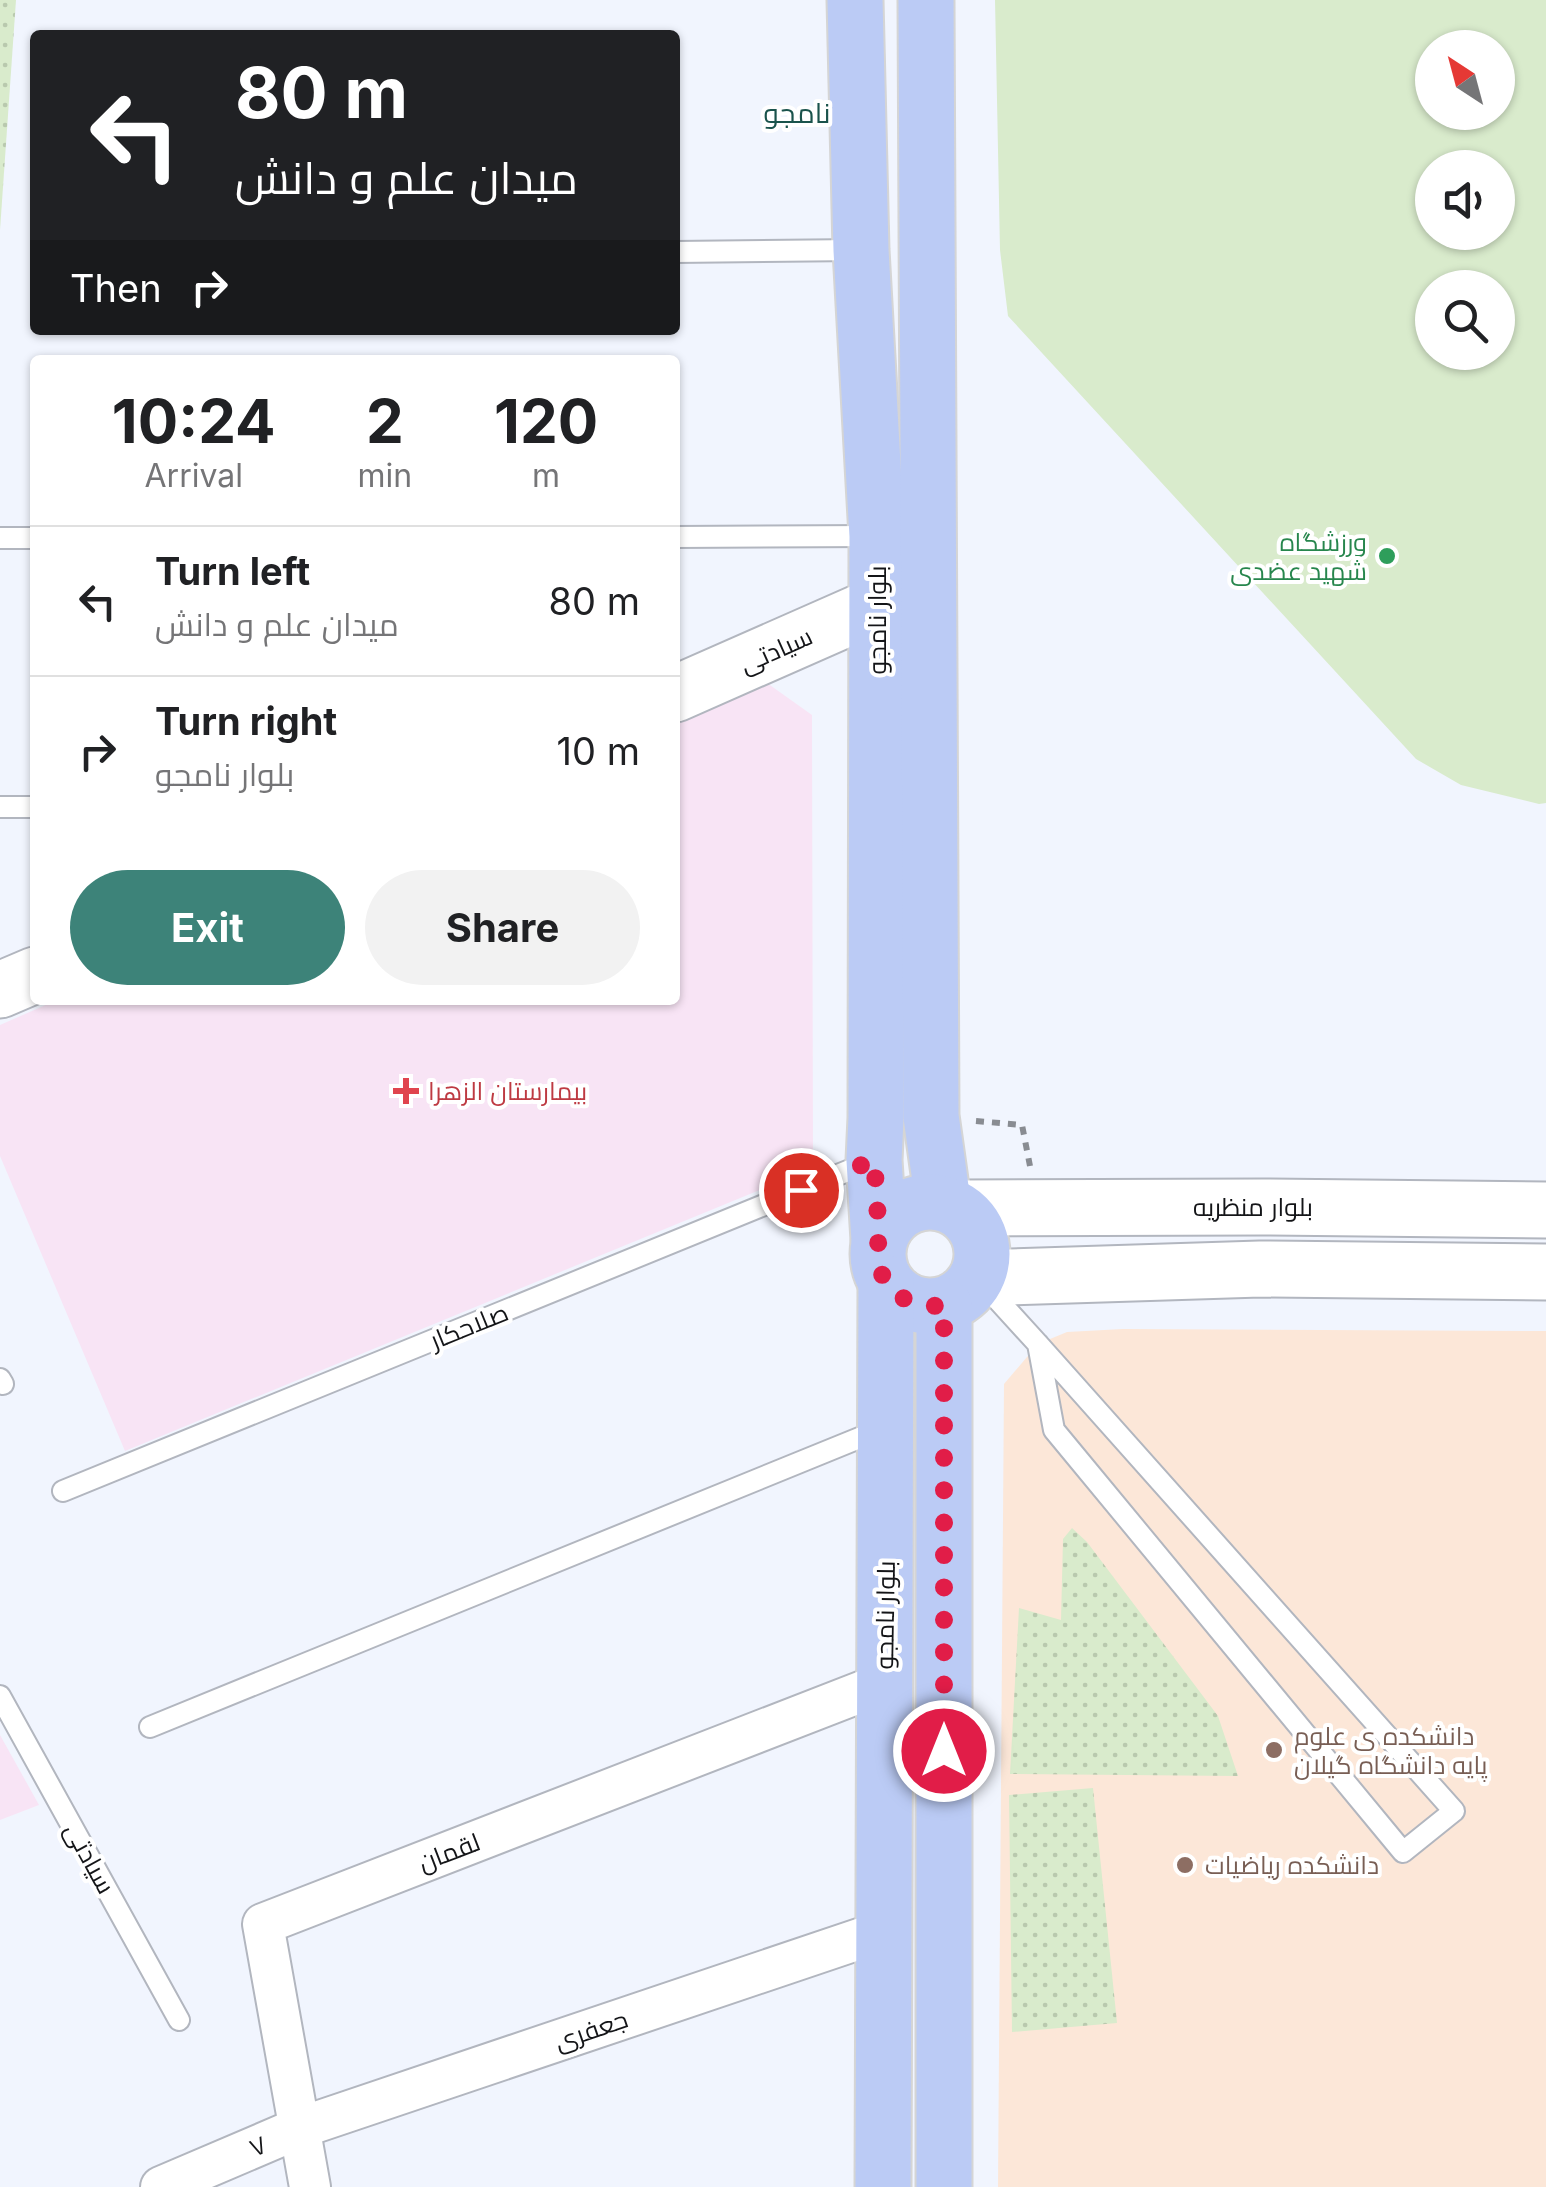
<!DOCTYPE html>
<html lang="en">
<head>
<meta charset="utf-8">
<style>
	body { margin:0; font-family:Inter,Cairo,sans-serif; background:#f2f2f2; color:#202124; height:100vh; display:flex; flex-direction:column; font-size:38px; white-space:nowrap }
	* { box-sizing:border-box; margin:0 }
	p { font-size:32px; color:#757577 }
	.icon { flex:none; width:55px; height:55px; fill:none; stroke:currentColor; stroke-width:2; stroke-linecap:round; stroke-linejoin:round }
	.map { position:relative; flex:1; overflow:hidden }
	.sheet { position:absolute; left:30px; top:355px; width:650px; height:650px; display:flex; flex-direction:column; background:#fff; border-radius:10px; box-shadow:0 2px 8px #0004 }
	.sheet>* { flex:none }
	.guide { position:absolute; left:30px; top:30px; width:650px; height:305px; border-radius:10px; box-shadow:0 2px 8px #0004; background:#202124; color:#fff; overflow:hidden }
	.needle { width:65px; rotate:324deg }
	.buttons { position:absolute; left:1415px; top:30px; display:grid; gap:20px }
	.buttons a { display:grid; place-items:center; width:100px; height:100px; border-radius:50%; background:#fff; box-shadow:0 2px 8px #0004; font-size:50px }
	.pin { position:absolute; display:grid; place-items:center; width:85px; height:85px; color:#fff; margin:-42px; border:5px solid #fff; border-radius:50%; box-shadow:0 2px 10px #0007 }
	.me { position:absolute; width:110px; margin:-55px; rotate:0deg; stroke-linejoin:round; filter:drop-shadow(0 0 8px #0008) }
	.turn { display:flex; align-items:center; gap:35px; height:210px; padding:0 40px; font-size:45px }
	.turn .icon { width:130px; height:130px; stroke-width:2.5 }
	.turn b { display:block; font-size:70px; line-height:85px }
	.then { display:flex; align-items:center; height:95px; padding:0 40px; background:#0003; gap:20px; font-size:38px }
	.eta { display:flex; justify-content:space-evenly; align-items:center; height:170px; text-align:center }
	.eta b { font-size:60px; font-weight:700; line-height:70px }
	.primary-button { display:flex; gap:20px; margin-top:auto; padding:20px 40px }
	.primary-button a { flex:1; height:115px; border-radius:60px; background:#3d8379; color:#fff; font-size:40px; font-weight:700; line-height:115px; text-align:center }
	.primary-button a+a { background:#f2f2f2; color:#202124 }
	ul { padding:0; list-style:none }
	li { display:flex; align-items:center; gap:30px; height:150px; padding:0 40px; border-top:2px solid #e0e0e0 }
	li div { flex:1 }
	li b { display:block; font-size:38px }
	li em { font-style:normal }
	.map>svg:first-child { display:block }
	.education { fill:#fce7d8 }
	.medical { fill:#f8e4f5 }
	.grass { fill:url(#grass-dots) }
	.pitch { fill:#d9ebcc; fill-rule:evenodd }
	.lines { fill:none; stroke-linecap:round; stroke-linejoin:round }
	.lane-casing { stroke:#b2b6bf; stroke-width:24 }
	.street-casing { stroke:#b2b6bf; stroke-width:44 }
	.secondary-casing { stroke:#b2b6bf; stroke-width:59 }
	.primary-casing { stroke:#d5d5d5; stroke-width:59 }
	.path { stroke:#898c92; stroke-width:6; stroke-dasharray:8 8; stroke-linecap:butt }
	.lane { stroke:#fff; stroke-width:20 }
	.street { stroke:#fff; stroke-width:40 }
	.secondary { stroke:#fff; stroke-width:55 }
	.primary { stroke:#bbcbf5; stroke-width:55 }
	.route { stroke:#e11d48; stroke-width:18; stroke-dasharray:0 32.4 }
	.leisure-dot { fill:#2e9e5b; stroke:#fff; stroke-width:4 }
	.health-dot { fill:#e0444e; stroke:#fff; stroke-width:4 }
	.education-dot { fill:#8d6e63; stroke:#fff; stroke-width:4 }
	.labels { text-anchor:middle; dominant-baseline:central; stroke-width:8; stroke-linejoin:round; paint-order:stroke }
	.leisure-label { font-size:25px; fill:#27864d; stroke:#fff; text-anchor:end }
	.street-label { font-size:25px; fill:#141518; stroke:#fff }
	.health-label { font-size:25px; fill:#be3a42; stroke:#fff; text-anchor:start }
	.education-label { font-size:25px; fill:#785e54; stroke:#fff; text-anchor:start }
	.neighbourhood-label { font-size:28px; fill:#1a534c; stroke:#fff }
</style>
</head>
<body>
<div class="map">
<svg width="1546" height="2187" viewBox="0 0 1546 2187">
	<defs>
		<pattern id="grass-dots" width="8" height="8" patternUnits="userSpaceOnUse" patternTransform="scale(2.5)"><rect width="8" height="8" fill="#d9ebcc"/><path d="M2 2h.1M6 6h.1" fill="none" stroke="#b9c9ae" stroke-width="1.8" stroke-linecap="round"/></pattern>
	</defs>
	<rect width="100%" height="100%" fill="#f1f5fe"/>
	<polygon class="education" points="1123,1329 1546,1331 1546,2187 998,2187 1004,1384 1038,1344 1067,1332"/>
	<g class="medical">
		<polygon points="767,683 812,715 813,1168 125,1451 0,1156 0,1025 57,1000 675,1000 675,724"/>
		<polygon points="0,1735 39,1805 0,1820"/>
	</g>
	<g class="grass">
		<polygon points="0,0 16,0 0,230"/>
		<polygon points="1072,1528 1087,1542 1218,1716 1238,1776 1010,1774 1019,1608 1061,1620 1063,1539"/>
		<polygon points="1093,1788 1117,2023 1012,2032 1009,1795"/>
	</g>
	<path class="pitch" d="M995,0H1546V803L1539,804L1461,785L1416,759L1008,316L1000,250ZM1432,48H1498V112H1432ZM1432,168H1498V232H1432ZM1432,288H1498V352H1432Z"/>
	<g class="lines">
		<defs>
			<g id="lane">
				<polyline points="675,252 858,250"/>
				<polyline points="675,537 875,536"/>
				<polyline points="0,538 35,538"/>
				<polyline points="0,807 35,807"/>
				<polyline points="986,1287 1038,1344 1454,1811 1403,1852 1054,1430 1038,1344"/>
				<polyline points="0,1379 3,1384"/>
				<polyline points="63,1491 872,1161"/>
				<polyline points="0,1696 179,2020"/>
				<polyline points="150,1727 879,1430"/>
			</g>
			<g id="street">
				<polyline points="161,2187 299,2128 883,1931"/>
				<polyline points="310,2187 263,1924 884,1683"/>
			</g>
			<g id="secondary">
				<polyline points="675,694 877,605"/>
				<polyline points="0,990 35,975"/>
				<polyline points="959,1208 1262,1207 1546,1210"/>
				<polyline points="978,1278 1260,1269 1546,1272"/>
			</g>
			<g id="primary">
				<polyline points="855,0 861,250 877,536 876,1118 874,1160 879,1240"/>
				<polyline points="926,0 931,1116 943,1202"/>
				<circle cx="930" cy="1254" r="52"/>
				<polyline points="883,2187 886,1283"/>
				<polyline points="944,2187 944,1305"/>
			</g>
		</defs>
		<use href="#lane" class="lane-casing"/>
		<use href="#street" class="street-casing"/>
		<use href="#secondary" class="secondary-casing"/>
		<use href="#primary" class="primary-casing"/>
		<polyline class="path" points="976,1121 1022,1125 1030,1166"/>
		<use href="#lane" class="lane"/>
		<use href="#street" class="street"/>
		<use href="#secondary" class="secondary"/>
		<use href="#primary" class="primary"/>
	</g>
	<g class="lines">
		<path class="route" d="M801,1190L874,1160C876,1184 877,1208 879,1232C879,1240 877,1247 878,1255C879,1291 911,1310 944,1305V1751"/>
	</g>
	<circle class="leisure-dot" cx="1387" cy="556" r="10"/>
	<path class="health-dot" d="M401 1076h10v10h10v10h-10v10h-10v-10h-10v-10h10z"/>
	<g class="education-dot">
		<circle cx="1274" cy="1750" r="10"/>
		<circle cx="1185" cy="1865" r="10"/>
	</g>
	<g class="labels">
		<g class="leisure-label">
			<text x="1367" y="542">ورزشگاه<tspan x="1367" dy="29">شهید عضدی</tspan></text>
		</g>
		<g class="street-label">
			<text transform="translate(877 620) rotate(-90)">بلوار نامجو</text>
			<text transform="translate(776 650) rotate(-24)">سیادتی</text>
			<text x="1253" y="1207">بلوار منظریه</text>
			<text transform="translate(469 1326) rotate(-22)">صلاحکار</text>
			<text transform="translate(885 1615) rotate(-89)">بلوار نامجو</text>
			<text transform="translate(449 1852) rotate(-21)">لقمان</text>
			<text transform="translate(90 1858) rotate(61)">سیادتی</text>
			<text transform="translate(591 2030) rotate(-19)">جعفری</text>
			<text transform="translate(258 2146) rotate(-23)">۷</text>
		</g>
		<g class="health-label">
			<text x="428" y="1091">بیمارستان الزهرا</text>
		</g>
		<g class="education-label">
			<text x="1294" y="1736">دانشکده ی علوم<tspan x="1294" dy="29">پایه دانشگاه گیلان</tspan></text>
			<text x="1205" y="1865">دانشکده ریاضیات</text>
		</g>
		<g class="neighbourhood-label">
			<text x="797" y="113">نامجو</text>
		</g>
	</g>
</svg>
<div class="buttons">
<a><svg class="needle" viewBox="-14 -14 28 28"><path d="M0-13l5 13h-10z" fill="#e53935"/><path d="M0 13l5-13h-10z" fill="#757577"/></svg></a>
<a><svg class="icon" aria-label="sound" viewBox="0 0 24 24"><path d="M4 9h4l5-4v14l-5-4H4zM17 9q2 3 0 6"/></svg></a>
<a><svg class="icon" aria-label="search" viewBox="0 0 24 24"><circle cx="10" cy="10" r="6"/><path d="M15 15l6 6"/></svg></a>
</div>
<div class="pin" style="left:801px;top:1190px;background:#d93025"><svg class="icon" aria-label="arrive" viewBox="0 0 24 24"><path d="M6 21V4h12l-3 4 3 4H6"/></svg></div>
<svg class="me" style="left:944px;top:1751px" viewBox="-20 -20 40 40"><circle r="17" fill="#e11d48" stroke="#fff" stroke-width="3"/><path d="M0-11L8 9 0 5-8 9z" fill="#fff"/></svg>
<div class="guide">
<div class="turn"><svg class="icon" aria-label="left" viewBox="0 0 24 24"><path d="M17 20v-9H6M10 6l-5 5 5 5"/></svg><div><b>80 m</b>میدان علم و دانش</div></div>
<div class="then">Then<svg class="icon" aria-label="right" viewBox="0 0 24 24"><path d="M7 20v-9h11M14 6l5 5-5 5"/></svg></div>
</div>
<section class="sheet">
<div class="eta">
<div><b>10:24</b><p>Arrival</p></div>
<div><b>2</b><p>min</p></div>
<div><b>120</b><p>m</p></div>
</div>
<ul>
<li><svg class="icon" aria-label="left" viewBox="0 0 24 24"><path d="M17 20v-9H6M10 6l-5 5 5 5"/></svg><div><b>Turn left</b><p>میدان علم و دانش</p></div><em>80 m</em></li>
<li><svg class="icon" aria-label="right" viewBox="0 0 24 24"><path d="M7 20v-9h11M14 6l5 5-5 5"/></svg><div><b>Turn right</b><p>بلوار نامجو</p></div><em>10 m</em></li>
</ul>
<div class="primary-button"><a>Exit</a><a>Share</a></div>
</section>
</div>
</body>
</html>
